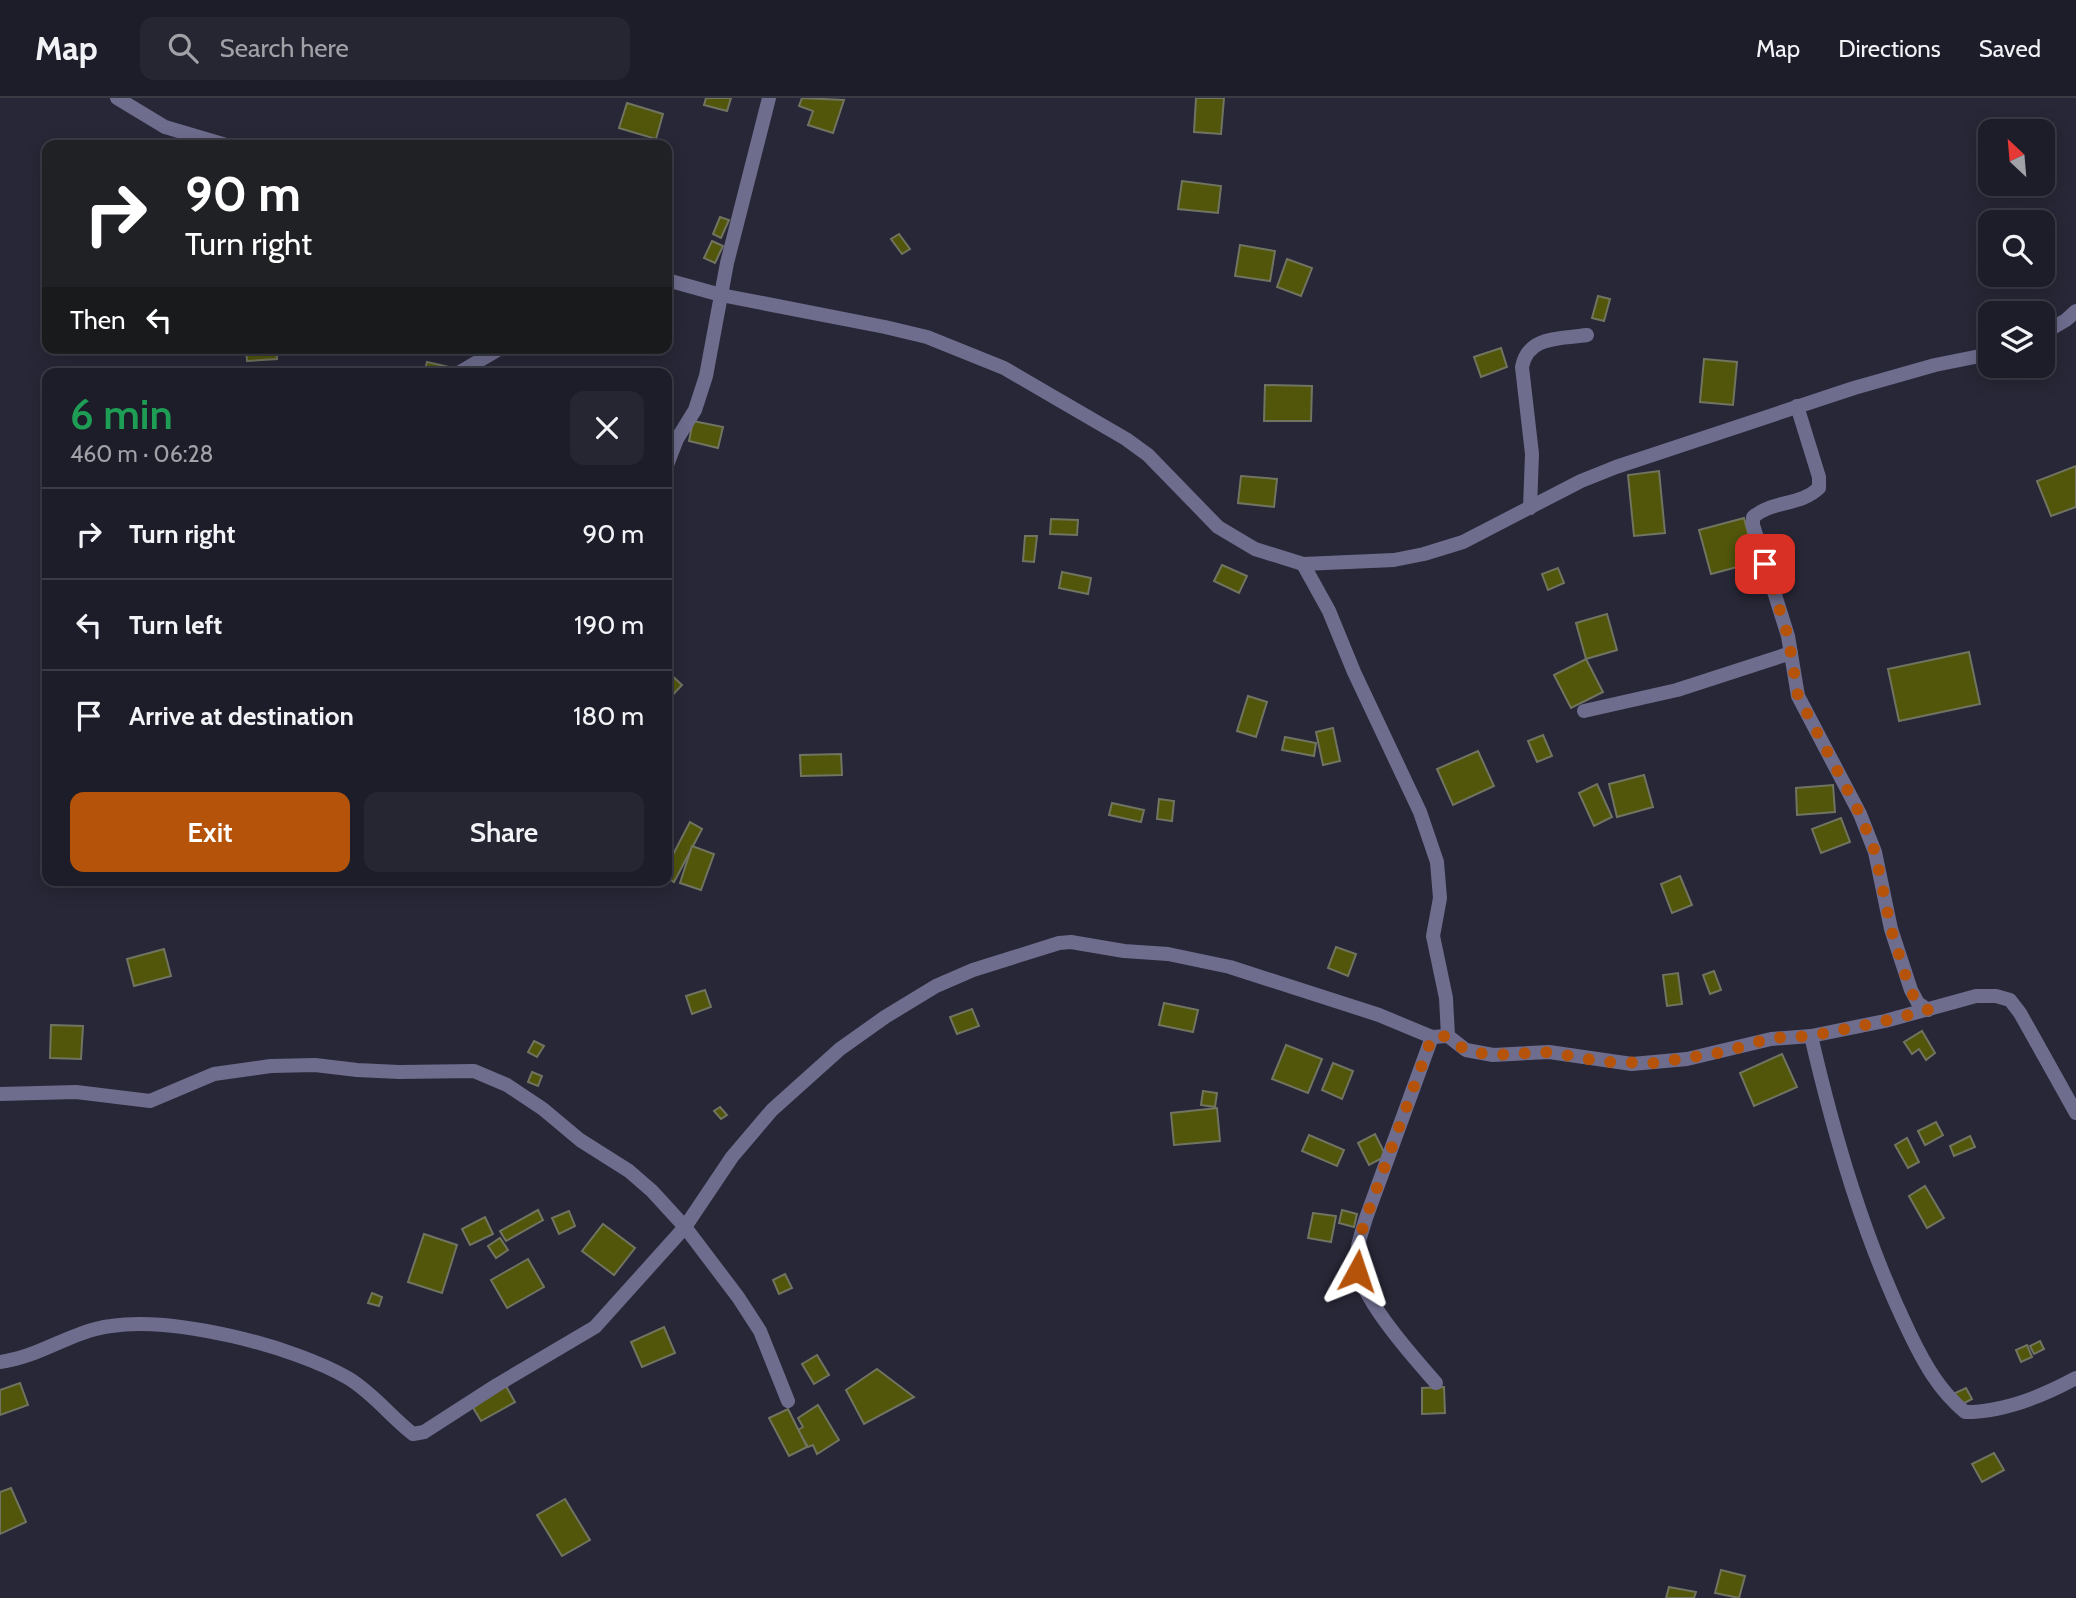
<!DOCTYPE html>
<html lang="en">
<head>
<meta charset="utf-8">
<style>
	body { margin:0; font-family:Cabin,sans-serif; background:#252631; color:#f1f3f6; height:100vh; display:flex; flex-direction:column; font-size:26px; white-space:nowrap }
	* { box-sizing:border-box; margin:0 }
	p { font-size:23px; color:#a0a2a8 }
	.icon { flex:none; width:38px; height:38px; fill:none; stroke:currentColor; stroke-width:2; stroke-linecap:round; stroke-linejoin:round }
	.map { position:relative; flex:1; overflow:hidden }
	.sheet { position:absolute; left:42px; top:270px; width:630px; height:518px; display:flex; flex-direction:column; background:#1d1d29; border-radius:14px; box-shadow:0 4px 18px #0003,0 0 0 2px #3b3b46 }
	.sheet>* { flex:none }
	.guide { position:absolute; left:42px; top:42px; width:630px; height:214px; border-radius:14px; box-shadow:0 4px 18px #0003,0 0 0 2px #3b3b46; background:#202124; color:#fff; overflow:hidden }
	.needle { width:46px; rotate:334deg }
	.fabs { position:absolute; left:1978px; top:21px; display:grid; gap:14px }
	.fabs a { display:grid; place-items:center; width:77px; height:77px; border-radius:14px; background:#1d1d29; box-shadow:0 4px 18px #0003,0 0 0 2px #3b3b46; font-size:35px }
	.pin { position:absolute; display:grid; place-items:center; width:60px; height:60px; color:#fff; margin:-30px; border-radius:14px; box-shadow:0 4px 10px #0006 }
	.me { position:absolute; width:77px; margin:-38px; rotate:5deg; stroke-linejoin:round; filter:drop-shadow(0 0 5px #0008) }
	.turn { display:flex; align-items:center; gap:24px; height:147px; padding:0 28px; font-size:32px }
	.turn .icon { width:91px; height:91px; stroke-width:2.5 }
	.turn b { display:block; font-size:49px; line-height:60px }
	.then { display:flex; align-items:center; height:66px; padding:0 28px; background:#0003; gap:14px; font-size:26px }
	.round { display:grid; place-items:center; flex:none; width:74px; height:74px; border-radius:14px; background:#252631 }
	.overview { display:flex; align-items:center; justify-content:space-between; height:119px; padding:0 28px }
	h1 { font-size:42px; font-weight:600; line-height:52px; color:#1e9e55 }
	.button { display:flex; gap:14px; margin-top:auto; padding:14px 28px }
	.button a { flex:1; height:80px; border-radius:14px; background:#b45309; color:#fff; font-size:28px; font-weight:600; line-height:80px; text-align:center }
	.button a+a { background:#252631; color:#f1f3f6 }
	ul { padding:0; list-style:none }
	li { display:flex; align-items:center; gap:21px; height:91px; padding:0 28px; border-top:2px solid #3b3b46 }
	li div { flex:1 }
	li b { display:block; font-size:26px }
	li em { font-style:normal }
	header { display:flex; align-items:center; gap:42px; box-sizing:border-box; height:98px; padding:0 35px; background:#1d1d29; border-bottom:2px solid #3b3b46 }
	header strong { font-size:33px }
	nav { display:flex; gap:38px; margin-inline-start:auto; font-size:24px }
	.search { width:490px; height:63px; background:#252631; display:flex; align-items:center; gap:18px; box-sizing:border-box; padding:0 24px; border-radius:14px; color:#a0a2a8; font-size:26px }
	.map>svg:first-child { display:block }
	.building { fill:#51560b; stroke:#717460; stroke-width:2 }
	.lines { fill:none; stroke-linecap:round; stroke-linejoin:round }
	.street { stroke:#6e6d8e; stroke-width:14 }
	.route { stroke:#b45309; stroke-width:12; stroke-dasharray:0 21.6 }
</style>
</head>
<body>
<header>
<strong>Map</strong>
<div class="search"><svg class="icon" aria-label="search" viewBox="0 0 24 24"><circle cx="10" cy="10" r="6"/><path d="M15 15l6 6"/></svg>Search here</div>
<nav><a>Map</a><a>Directions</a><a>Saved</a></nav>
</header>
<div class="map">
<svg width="2076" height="1500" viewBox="0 0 2076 1500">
	<rect width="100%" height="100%" fill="#272737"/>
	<g class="building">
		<polygon points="706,0 731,0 727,13 704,7"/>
		<polygon points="802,0 844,2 833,35 808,27 813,13 799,8"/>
		<polygon points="1196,0 1224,0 1221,36 1194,34"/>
		<polygon points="627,5 663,16 656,41 619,30"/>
		<polygon points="1182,83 1221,88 1218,115 1178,111"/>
		<polygon points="720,119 729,122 721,140 713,136"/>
		<polygon points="899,136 910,151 902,156 891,141"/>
		<polygon points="712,143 723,148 715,165 704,160"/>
		<polygon points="1240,147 1275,153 1270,183 1235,178"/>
		<polygon points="1287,161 1312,170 1301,198 1277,189"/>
		<polygon points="1598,198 1610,201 1604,223 1592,220"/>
		<polygon points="246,250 276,250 277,261 247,263"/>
		<polygon points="1501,250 1507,269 1481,279 1474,259"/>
		<polygon points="1704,261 1737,264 1733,307 1700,304"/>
		<polygon points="427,264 449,269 448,275 424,275"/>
		<polygon points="1265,287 1312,288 1311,323 1264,323"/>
		<polygon points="693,323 723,329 718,350 689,343"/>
		<polygon points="2076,368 2076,409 2051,418 2037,383"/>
		<polygon points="1659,373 1665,435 1634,438 1628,377"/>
		<polygon points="1241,378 1277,381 1274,409 1238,405"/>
		<polygon points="1744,420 1756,464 1711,476 1699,432"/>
		<polygon points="1051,421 1078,422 1077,437 1050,436"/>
		<polygon points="1025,438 1037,438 1034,464 1023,463"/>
		<polygon points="1222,467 1247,478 1239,495 1214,483"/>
		<polygon points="1558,470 1564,485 1548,492 1542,476"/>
		<polygon points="1062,474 1091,480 1088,496 1059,490"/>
		<polygon points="42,507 47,507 47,541"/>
		<polygon points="1607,516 1617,552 1586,561 1576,525"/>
		<polygon points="1969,554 1980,606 1899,623 1888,571"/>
		<polygon points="1586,561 1603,594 1571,610 1554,577"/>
		<polygon points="667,573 682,587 667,603"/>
		<polygon points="1248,598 1267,604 1256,639 1237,633"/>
		<polygon points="1333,630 1340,663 1323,667 1316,634"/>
		<polygon points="1543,637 1552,658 1537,664 1528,643"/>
		<polygon points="1285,639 1316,645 1314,658 1282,652"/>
		<polygon points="1478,653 1494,688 1453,707 1437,671"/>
		<polygon points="841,656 842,677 801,678 800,657"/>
		<polygon points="1644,677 1653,709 1617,719 1609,686"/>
		<polygon points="1597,686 1612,719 1594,728 1579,695"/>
		<polygon points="1833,687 1835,714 1797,717 1796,690"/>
		<polygon points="1159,701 1174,703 1172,723 1157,721"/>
		<polygon points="1112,705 1144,712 1141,724 1109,717"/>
		<polygon points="1841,720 1850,744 1821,755 1812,731"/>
		<polygon points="690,724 702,731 674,784 667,780 667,768"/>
		<polygon points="692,748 714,756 701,792 680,785"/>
		<polygon points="1680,778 1692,807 1672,815 1661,786"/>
		<polygon points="1336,849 1356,856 1348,878 1328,870"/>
		<polygon points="164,851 171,878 134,888 127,861"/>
		<polygon points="1714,873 1721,892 1710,896 1703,877"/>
		<polygon points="1678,875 1682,906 1667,908 1663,877"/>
		<polygon points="705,892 711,909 692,916 686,898"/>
		<polygon points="1164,905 1198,912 1193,934 1159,927"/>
		<polygon points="972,911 979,928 957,936 950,919"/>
		<polygon points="51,927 83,928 81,961 50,960"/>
		<polygon points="1922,933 1935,955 1926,962 1919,951 1912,956 1904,944"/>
		<polygon points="534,943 544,948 537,959 528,954"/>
		<polygon points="1286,947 1322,961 1308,995 1272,981"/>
		<polygon points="1782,956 1797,989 1754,1008 1740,975"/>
		<polygon points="1333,965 1353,973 1342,1001 1322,992"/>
		<polygon points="532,974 542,978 538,988 528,984"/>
		<polygon points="1203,993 1217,995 1215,1009 1201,1007"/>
		<polygon points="720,1009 727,1017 721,1021 714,1013"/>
		<polygon points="1217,1010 1220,1043 1174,1047 1171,1015"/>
		<polygon points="1936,1024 1943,1037 1925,1047 1918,1033"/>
		<polygon points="1375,1036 1386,1058 1369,1067 1358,1045"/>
		<polygon points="1309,1037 1344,1052 1337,1068 1302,1053"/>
		<polygon points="1970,1038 1975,1049 1954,1058 1950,1048"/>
		<polygon points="1907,1040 1919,1064 1908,1070 1895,1047"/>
		<polygon points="1925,1088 1944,1120 1927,1130 1909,1098"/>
		<polygon points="538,1112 543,1122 506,1143 500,1133"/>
		<polygon points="1342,1112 1357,1116 1354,1129 1339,1125"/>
		<polygon points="569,1113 575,1128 559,1136 552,1120"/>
		<polygon points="1313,1115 1336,1118 1331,1144 1308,1140"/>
		<polygon points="485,1119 493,1136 470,1147 462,1131"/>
		<polygon points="603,1126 635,1150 614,1177 582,1153"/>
		<polygon points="424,1136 457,1147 442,1195 408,1184"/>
		<polygon points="500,1140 508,1152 496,1160 488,1148"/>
		<polygon points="528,1161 544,1189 507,1210 491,1182"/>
		<polygon points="785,1176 792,1190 779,1196 773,1182"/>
		<polygon points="372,1195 382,1199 379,1208 368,1205"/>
		<polygon points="664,1229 675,1255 642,1269 631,1244"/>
		<polygon points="2040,1243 2044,1251 2034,1256 2030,1248"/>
		<polygon points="2027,1247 2032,1259 2021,1264 2016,1252"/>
		<polygon points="817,1257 829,1277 814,1286 802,1266"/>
		<polygon points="877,1271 914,1299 864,1326 846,1292"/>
		<polygon points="502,1281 515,1304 481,1323 468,1301"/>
		<polygon points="20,1285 28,1307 0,1317 0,1292"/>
		<polygon points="1444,1289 1445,1315 1422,1316 1422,1290"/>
		<polygon points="1966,1290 1972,1301 1957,1309 1951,1297"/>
		<polygon points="818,1307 839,1342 817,1356 813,1347 808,1349 798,1332 803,1329 798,1320"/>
		<polygon points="788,1311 807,1349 789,1358 769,1320"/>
		<polygon points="1994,1355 2004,1372 1982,1384 1972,1366"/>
		<polygon points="11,1390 26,1424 0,1436 0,1394"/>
		<polygon points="565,1401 590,1442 562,1458 537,1417"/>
		<polygon points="1721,1472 1745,1478 1739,1500 1715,1495"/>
		<polygon points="1669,1489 1696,1494 1694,1500 1666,1500"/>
	</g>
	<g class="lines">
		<g class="street">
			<polyline points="117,0 165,29 226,47"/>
			<polyline points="667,182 721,197 885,229 927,239 1004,270 1126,341 1148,357 1218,429 1255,451 1303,466 1394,462 1424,456 1463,444 1581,383 1616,369 1854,290 1935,267 1990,256"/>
			<polyline points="2042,236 2066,222 2076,213"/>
			<polyline points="460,274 501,250"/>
			<path d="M1797,308L1819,379V390C1800,408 1773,402 1753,419V427L1788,538L1798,598L1860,716L1875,754L1891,831L1911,892L1918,905L1928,912"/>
			<polyline points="667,367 677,341 695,312 706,278 727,165 769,0"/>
			<path d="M1530,410L1532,356L1522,269C1528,237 1561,241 1587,237"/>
			<polyline points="1303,466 1329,513 1354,574 1420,714 1437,764 1440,800 1433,838 1446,900 1448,938"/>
			<polyline points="1584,613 1677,592 1791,555"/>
			<path d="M1811,938C1835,1041 1864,1141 1910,1236C1925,1267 1939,1292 1965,1314C2003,1314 2043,1298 2076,1280"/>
			<path d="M1432,939L1366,1120C1361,1137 1353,1156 1358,1173C1366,1206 1413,1259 1436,1285"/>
			<polyline points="0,996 76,994 150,1003 214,976 271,968 315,967 357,972 399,974 474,973 507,987 543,1011 580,1042 629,1073 652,1093 685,1129 738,1199 760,1233 788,1303"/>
			<path d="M0,1264C40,1259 71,1233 111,1228C174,1218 293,1248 348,1280C373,1295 390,1318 413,1336L424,1334L497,1287L595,1229L685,1129L732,1059L772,1012L840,951L885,919L936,888L973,872L1059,845L1071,844L1124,853L1168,856L1230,869L1379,917L1432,939L1448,938L1466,952L1493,957L1549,954L1632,966L1687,961L1771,941L1811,938L1885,923L1976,898H1996L2010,902L2020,915L2076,1015"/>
		</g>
	</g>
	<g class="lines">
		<polyline class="route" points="1357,1173 1357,1148 1366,1120 1432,939 1448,938 1466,953 1493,957 1549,954 1604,964 1655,965 1724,954 1771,940 1811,938 1885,923 1928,912 1918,905 1910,892 1891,831 1875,754 1860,716 1798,598 1788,538 1765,466"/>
	</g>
</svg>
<div class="fabs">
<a><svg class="needle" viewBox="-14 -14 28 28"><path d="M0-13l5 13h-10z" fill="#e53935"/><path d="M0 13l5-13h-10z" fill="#a0a2a8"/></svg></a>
<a><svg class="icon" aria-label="search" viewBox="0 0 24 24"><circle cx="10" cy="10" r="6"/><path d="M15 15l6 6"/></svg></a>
<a><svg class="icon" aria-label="layers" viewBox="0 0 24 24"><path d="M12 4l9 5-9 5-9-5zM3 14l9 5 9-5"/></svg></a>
</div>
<div class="pin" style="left:1765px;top:466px;background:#d93025"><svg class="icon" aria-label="arrive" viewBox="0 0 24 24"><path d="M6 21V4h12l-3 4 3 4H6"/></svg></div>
<svg class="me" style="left:1357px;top:1173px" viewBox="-20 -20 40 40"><path d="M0-17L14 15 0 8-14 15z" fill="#b45309" stroke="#fff" stroke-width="4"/></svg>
<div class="guide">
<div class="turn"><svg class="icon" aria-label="right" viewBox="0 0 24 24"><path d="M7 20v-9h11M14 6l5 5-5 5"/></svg><div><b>90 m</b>Turn right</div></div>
<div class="then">Then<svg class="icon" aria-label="left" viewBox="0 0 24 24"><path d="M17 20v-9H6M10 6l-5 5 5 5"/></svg></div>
</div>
<section class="sheet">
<div class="overview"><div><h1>6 min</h1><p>460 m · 06:28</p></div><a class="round"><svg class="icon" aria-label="close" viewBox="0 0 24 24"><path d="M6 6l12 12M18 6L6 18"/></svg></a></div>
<ul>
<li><svg class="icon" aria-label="right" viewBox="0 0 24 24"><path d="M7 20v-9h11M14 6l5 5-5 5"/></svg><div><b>Turn right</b></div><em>90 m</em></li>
<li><svg class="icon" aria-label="left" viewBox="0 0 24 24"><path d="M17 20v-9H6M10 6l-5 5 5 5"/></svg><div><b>Turn left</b></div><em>190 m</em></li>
<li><svg class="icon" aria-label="arrive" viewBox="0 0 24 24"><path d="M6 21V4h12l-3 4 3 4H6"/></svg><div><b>Arrive at destination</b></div><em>180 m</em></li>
</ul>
<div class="button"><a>Exit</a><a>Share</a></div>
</section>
</div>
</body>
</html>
